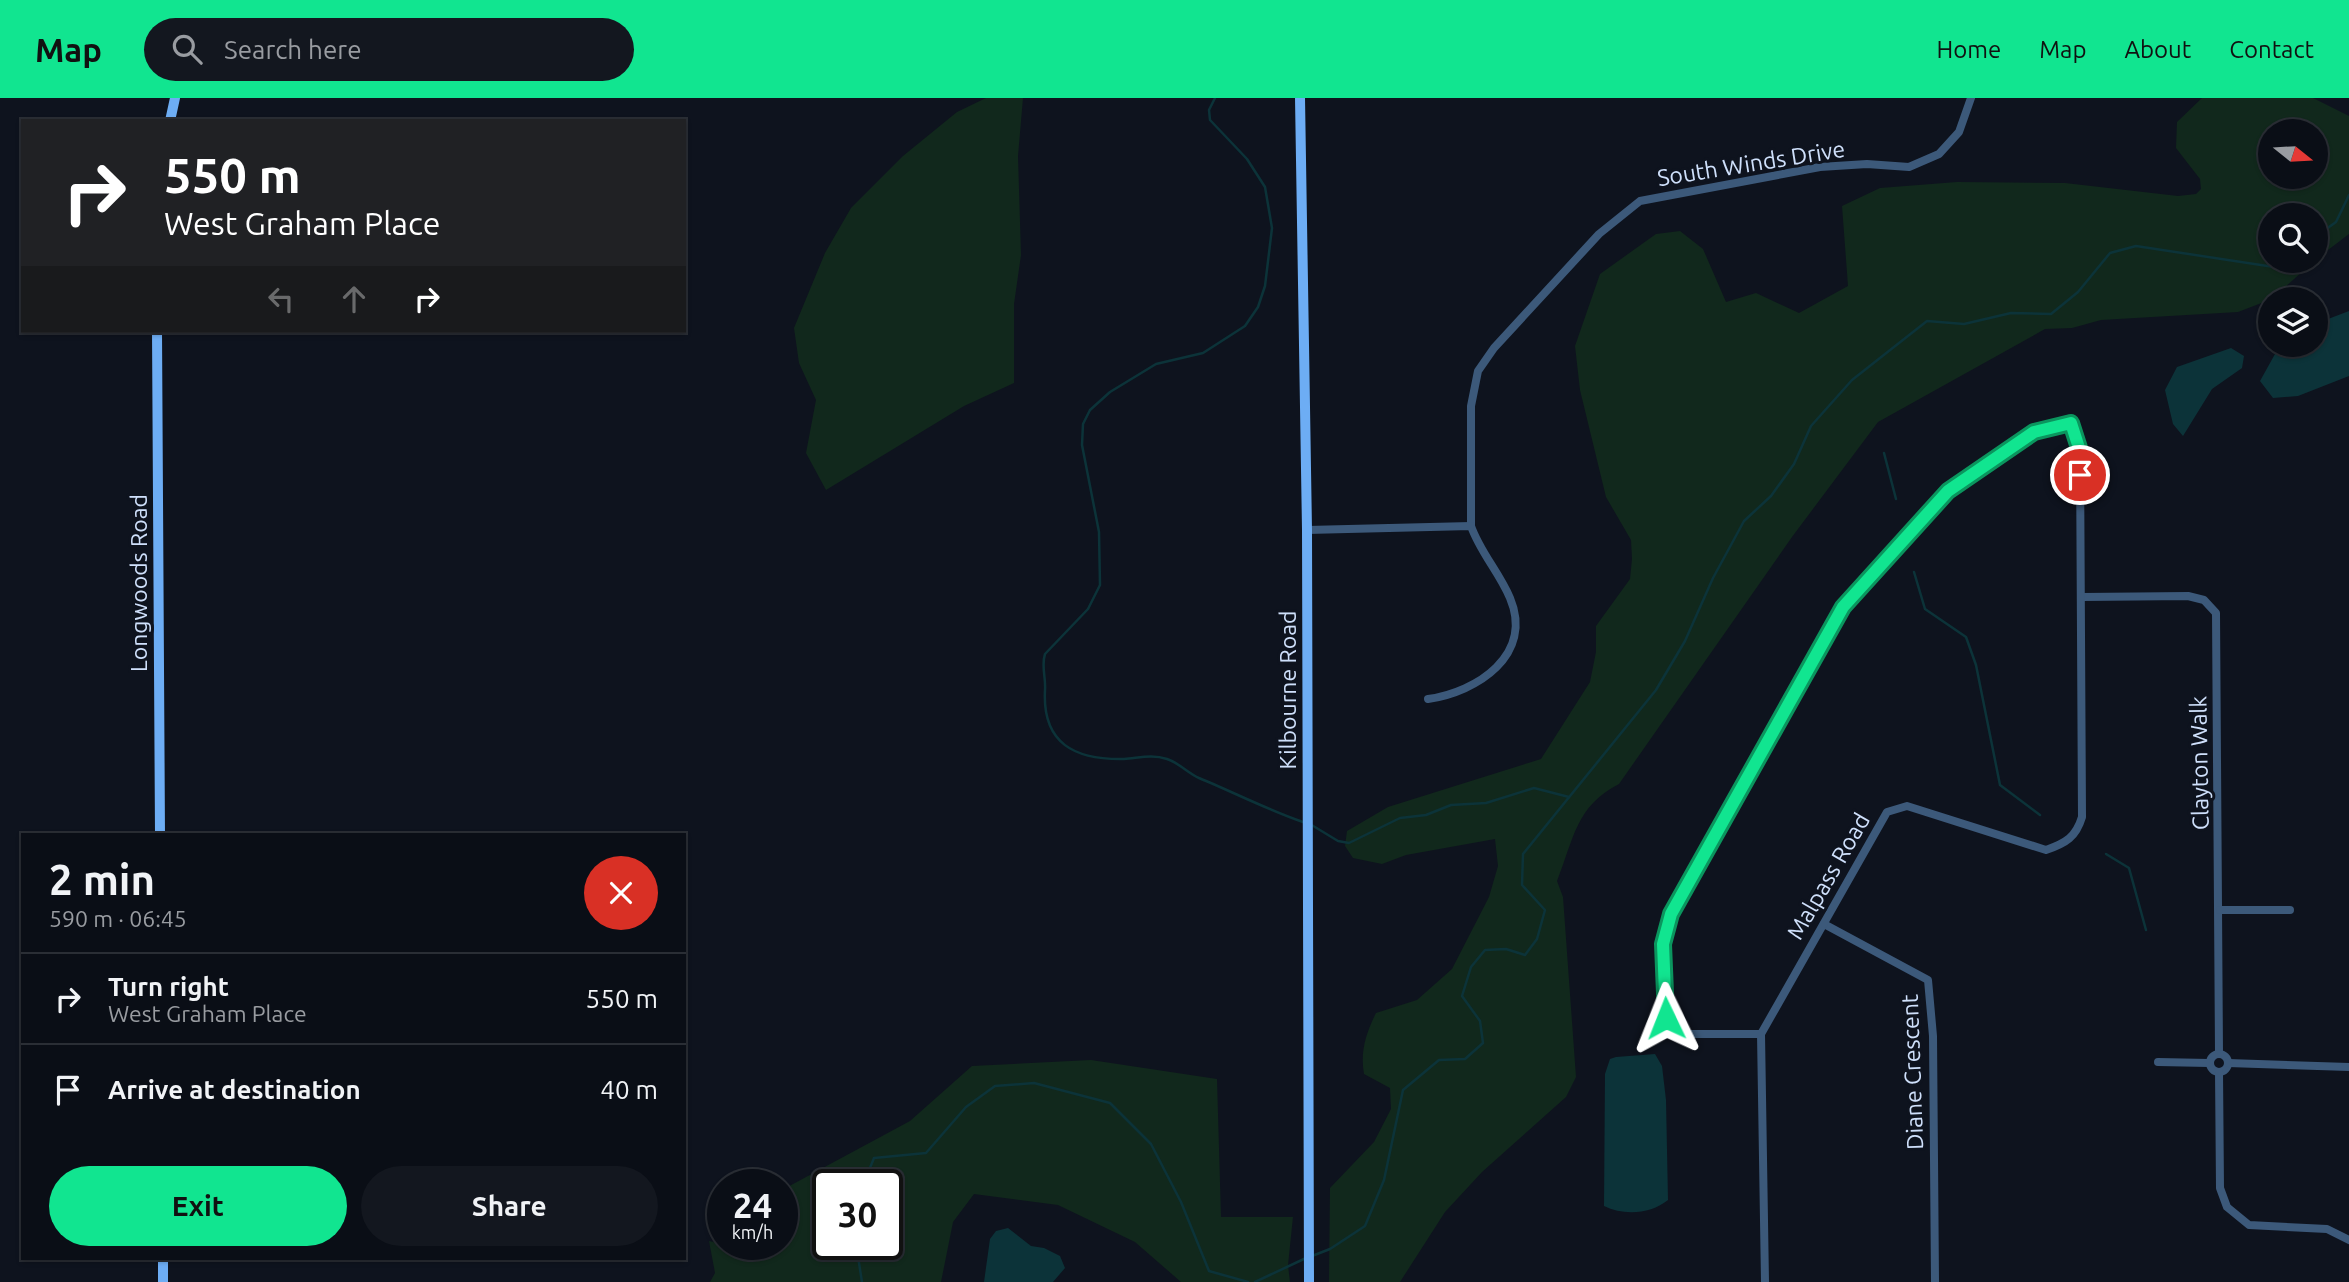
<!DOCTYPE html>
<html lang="en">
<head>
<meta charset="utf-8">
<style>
	body { margin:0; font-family:Ubuntu,sans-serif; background:#13171f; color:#f1f3f6; height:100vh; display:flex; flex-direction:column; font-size:26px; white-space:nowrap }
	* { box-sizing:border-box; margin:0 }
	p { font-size:23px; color:#999ca1 }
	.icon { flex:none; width:38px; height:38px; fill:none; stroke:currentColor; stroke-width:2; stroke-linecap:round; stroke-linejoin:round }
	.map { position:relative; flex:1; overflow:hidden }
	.drawer { position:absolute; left:21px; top:735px; width:665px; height:427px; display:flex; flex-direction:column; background:#0a0e16; border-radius:0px; box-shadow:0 2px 5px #0004,0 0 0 2px #2a2e35 }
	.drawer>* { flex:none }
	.hud { position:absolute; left:21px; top:21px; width:665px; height:214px; border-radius:0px; box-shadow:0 2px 5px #0004,0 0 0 2px #2a2e35; background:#202124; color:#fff; overflow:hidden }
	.needle { width:46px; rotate:108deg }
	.controls { position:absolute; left:2258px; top:21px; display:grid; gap:14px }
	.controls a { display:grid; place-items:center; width:70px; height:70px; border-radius:50%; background:#0a0e16; box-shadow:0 2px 5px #0004,0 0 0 2px #2a2e35; font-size:35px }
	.speed { position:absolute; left:707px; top:1071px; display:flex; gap:14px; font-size:35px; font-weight:700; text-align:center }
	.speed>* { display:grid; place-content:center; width:91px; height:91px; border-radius:50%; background:#0a0e16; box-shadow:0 2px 5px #0004,0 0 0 2px #2a2e35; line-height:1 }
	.speed small { font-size:18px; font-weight:400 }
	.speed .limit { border:4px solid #111; border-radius:10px; background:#fff; color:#111 }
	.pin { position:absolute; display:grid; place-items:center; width:60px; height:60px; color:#fff; margin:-30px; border:4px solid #fff; border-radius:50%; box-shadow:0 2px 7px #0007 }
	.me { position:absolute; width:77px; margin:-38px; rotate:358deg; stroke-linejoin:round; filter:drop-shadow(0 0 5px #0008) }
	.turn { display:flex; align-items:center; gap:24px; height:147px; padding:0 28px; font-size:32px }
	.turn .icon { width:91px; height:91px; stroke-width:2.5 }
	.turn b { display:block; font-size:49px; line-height:60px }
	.lanes { display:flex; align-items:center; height:66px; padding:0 28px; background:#0003; justify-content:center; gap:35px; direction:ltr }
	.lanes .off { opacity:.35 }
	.round { display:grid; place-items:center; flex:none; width:74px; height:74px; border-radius:37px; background:#13171f }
	.headline { display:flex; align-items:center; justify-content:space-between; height:119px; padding:0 28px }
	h1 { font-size:42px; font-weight:700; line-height:52px }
	.action { display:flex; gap:14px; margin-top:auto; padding:14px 28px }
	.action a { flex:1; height:80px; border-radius:42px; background:#11e590; color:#111; font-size:28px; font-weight:700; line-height:80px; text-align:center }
	.action a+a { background:#13171f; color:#f1f3f6 }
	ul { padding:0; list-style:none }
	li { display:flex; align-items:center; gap:21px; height:91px; padding:0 28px; border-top:2px solid #2a2e35 }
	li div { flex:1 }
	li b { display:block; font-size:26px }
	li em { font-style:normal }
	header { display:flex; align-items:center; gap:42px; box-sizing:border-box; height:98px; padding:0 35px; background:#11e590; color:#111 }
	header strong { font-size:33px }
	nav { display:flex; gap:38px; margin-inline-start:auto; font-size:24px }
	.search { width:490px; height:63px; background:#13171f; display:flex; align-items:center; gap:18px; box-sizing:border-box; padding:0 24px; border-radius:38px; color:#999ca1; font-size:26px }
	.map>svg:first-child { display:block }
	.green { fill:#11281c; fill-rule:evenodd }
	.water { fill:#0c3339 }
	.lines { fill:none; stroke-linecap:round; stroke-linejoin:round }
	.stream { stroke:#0c3339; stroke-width:2.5 }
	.street { stroke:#3c597a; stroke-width:8 }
	.secondary { stroke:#6dadf4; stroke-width:10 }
	.route-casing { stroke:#0b955e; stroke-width:18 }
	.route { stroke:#11e590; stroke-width:12 }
	.labels { text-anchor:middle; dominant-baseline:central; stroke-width:6; stroke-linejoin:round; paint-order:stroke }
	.street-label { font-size:23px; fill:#cfe0fb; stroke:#0e131e }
</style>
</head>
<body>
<header>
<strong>Map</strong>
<div class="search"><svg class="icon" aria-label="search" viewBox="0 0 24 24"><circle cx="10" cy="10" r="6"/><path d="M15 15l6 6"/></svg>Search here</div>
<nav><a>Home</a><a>Map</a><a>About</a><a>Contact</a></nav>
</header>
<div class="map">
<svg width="2349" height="1184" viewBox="0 0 2349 1184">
	<rect width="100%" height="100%" fill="#0e131e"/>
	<g class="green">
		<polygon points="986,0 1023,0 1018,58 1021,157 1014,206 1014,285 964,308 826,392 806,355 816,302 799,265 794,230 825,155 851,110 903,58 957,14"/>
		<path d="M2202,0H2313L2349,18V136L2315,162V117H2270V163H2314L2272,201L2238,214L2101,222L2072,230L2045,231L1878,324L1792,439L1619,686C1576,708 1574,740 1557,783L1563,799L1576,979L1566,999L1482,1074L1445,1114L1400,1184H1329L1330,1090L1374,1044L1391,1011L1390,990L1364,976C1360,954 1366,935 1376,915L1417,902L1452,871L1489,799L1498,768L1495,741L1406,757L1382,766L1353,760L1345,748L1347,733L1388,709L1541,661L1590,584L1596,554V528L1630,481L1632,461L1631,442L1606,399L1580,292L1575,248L1600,176L1656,136L1680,133L1703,151L1726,204L1756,195L1799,215L1848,188L1842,108L1880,90L1957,84L2065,85L2178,98L2196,96L2201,91L2200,81L2176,50L2177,24ZM2270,33H2315V79H2270Z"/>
		<path d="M1091,962L1217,981L1221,1119H1293L1288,1167L1290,1184H1181L1135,1144L1058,1107L974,1096L953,1124L941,1184H710L715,1175L709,1143L723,1146H782V1092L910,1023L972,968ZM828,1087H887V1146H828Z"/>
	</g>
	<g class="water">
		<polygon points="2349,213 2349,278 2298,298 2273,300 2260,283 2280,247 2315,247 2315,226"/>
		<polygon points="2231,250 2244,258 2242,270 2212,291 2183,338 2173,326 2165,292 2177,269"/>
		<path d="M1655,956L1662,968L1666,1002L1668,1102C1651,1116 1624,1118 1604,1108L1605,976L1610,961L1616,959Z"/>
		<polygon points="1008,1130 1031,1148 1044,1150 1060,1158 1065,1170 1053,1184 984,1184 990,1141 996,1133"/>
	</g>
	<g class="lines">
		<g class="stream">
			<path d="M1215,0L1209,12L1210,22L1247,61L1265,89L1272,130L1265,188L1258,209L1245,228L1203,255L1156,266L1110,294L1090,312L1083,326L1082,347L1099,434L1100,487L1088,511L1045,556C1041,568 1046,579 1045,592C1042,646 1075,662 1124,661C1139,660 1152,656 1167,661C1179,665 1188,675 1199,680C1233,694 1268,712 1303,724"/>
			<polyline points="2315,139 2336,124 2349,97"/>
			<polyline points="1884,355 1896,401"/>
			<polyline points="1914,474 1925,511 1966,539 1976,567 2000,687 2040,717"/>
			<polyline points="1310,726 1338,743 1349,745 1400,720 1426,717 1451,707 1486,705 1534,690 1569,699"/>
			<polyline points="2106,756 2129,770 2146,832"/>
			<polyline points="863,1087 874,1060 926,1055 966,1009 995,988 1034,985 1110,1005 1151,1046 1181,1104 1209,1173 1248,1184"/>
			<polyline points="856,1146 862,1184"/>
			<polyline points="1312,1158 1330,1151 1365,1128 1384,1082 1403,992 1439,962 1465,961 1483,945 1480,923 1462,898 1471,869 1485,852 1506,851 1525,857 1537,841 1545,812 1522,787 1523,756 1656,592 1685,543 1713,480 1744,423 1771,398 1794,366 1811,328 1852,282 1927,223 1964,226 2011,215 2051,216 2078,194 2110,155 2136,148 2274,169 2283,163"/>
			<polyline points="1255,1184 1306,1160"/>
		</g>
		<g class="street">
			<polyline points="1471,428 1471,308 1478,273 1494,250 1599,136 1640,103 1820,69 1867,66 1909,69 1939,56 1959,34 1971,0"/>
			<path d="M1307,432L1471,428C1480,454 1499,474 1510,500C1534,557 1477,594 1428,601"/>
			<polyline points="2082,499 2188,498 2204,502 2216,515 2219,955"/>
			<polyline points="2220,812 2290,812"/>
			<polyline points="1824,826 1928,882 1933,938 1935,1184"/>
			<path d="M1761,936H1690L1681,934L1666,920L1663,846L1671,816L1843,509L1948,393L2034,334L2071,325L2080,353L2082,719C2076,739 2066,745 2046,752L1907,708L1887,714L1761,936L1765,1184"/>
			<circle cx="2219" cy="965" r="9"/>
			<polyline points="2158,964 2209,965"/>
			<polyline points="2228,965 2349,969"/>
			<polyline points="2219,974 2220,1090 2227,1109 2249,1127 2327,1131 2349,1142"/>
		</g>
		<g class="secondary">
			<polyline points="1300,0 1307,432 1309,1184"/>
			<polyline points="170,23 175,0"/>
			<polyline points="157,233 160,737"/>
			<polyline points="163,1160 163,1184"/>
		</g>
	</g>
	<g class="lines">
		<defs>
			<polyline id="route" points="1666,920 1663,846 1671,816 1843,509 1948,393 2034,334 2071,325 2080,353 2080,377"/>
		</defs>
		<use href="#route" class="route-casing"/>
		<use href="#route" class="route"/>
	</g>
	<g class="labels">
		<g class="street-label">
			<text transform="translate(1751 65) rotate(-9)">South Winds Drive</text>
			<text transform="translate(138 485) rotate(-90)">Longwoods Road</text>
			<text transform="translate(1287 592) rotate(-90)">Kilbourne Road</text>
			<text transform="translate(2199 665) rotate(-91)">Clayton Walk</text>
			<text transform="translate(1828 778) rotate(-60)">Malpass Road</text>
			<text transform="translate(1912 974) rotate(-92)">Diane Crescent</text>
		</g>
	</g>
</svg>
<div class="controls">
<a><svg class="needle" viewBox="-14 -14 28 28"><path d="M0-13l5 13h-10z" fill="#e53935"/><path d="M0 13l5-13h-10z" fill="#999ca1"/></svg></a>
<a><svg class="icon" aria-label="search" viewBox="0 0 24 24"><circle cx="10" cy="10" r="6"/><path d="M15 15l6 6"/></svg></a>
<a><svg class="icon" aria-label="layers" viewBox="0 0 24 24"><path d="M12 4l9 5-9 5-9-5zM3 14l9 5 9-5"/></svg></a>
</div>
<div class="speed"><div>24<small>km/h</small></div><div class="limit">30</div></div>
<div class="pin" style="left:2080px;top:377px;background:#d93025"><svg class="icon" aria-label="arrive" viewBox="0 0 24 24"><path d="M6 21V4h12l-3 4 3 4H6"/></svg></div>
<svg class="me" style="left:1666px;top:920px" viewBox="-20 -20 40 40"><path d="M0-17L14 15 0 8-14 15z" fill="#11e590" stroke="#fff" stroke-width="4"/></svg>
<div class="hud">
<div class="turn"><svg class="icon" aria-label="right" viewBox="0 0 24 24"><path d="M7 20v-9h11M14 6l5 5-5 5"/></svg><div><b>550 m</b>West Graham Place</div></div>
<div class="lanes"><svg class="icon off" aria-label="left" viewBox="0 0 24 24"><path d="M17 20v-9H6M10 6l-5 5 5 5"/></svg><svg class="icon off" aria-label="ahead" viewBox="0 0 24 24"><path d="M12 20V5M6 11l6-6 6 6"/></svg><svg class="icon" aria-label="right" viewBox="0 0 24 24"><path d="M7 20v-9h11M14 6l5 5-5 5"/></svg></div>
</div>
<section class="drawer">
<div class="headline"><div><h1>2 min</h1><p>590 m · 06:45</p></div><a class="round" style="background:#d93025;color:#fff"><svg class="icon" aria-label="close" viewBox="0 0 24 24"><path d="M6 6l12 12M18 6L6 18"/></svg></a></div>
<ul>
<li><svg class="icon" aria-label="right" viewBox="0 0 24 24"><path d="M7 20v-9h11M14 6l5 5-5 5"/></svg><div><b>Turn right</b><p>West Graham Place</p></div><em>550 m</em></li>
<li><svg class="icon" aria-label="arrive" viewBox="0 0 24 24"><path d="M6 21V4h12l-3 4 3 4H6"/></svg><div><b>Arrive at destination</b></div><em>40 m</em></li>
</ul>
<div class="action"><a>Exit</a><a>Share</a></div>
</section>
</div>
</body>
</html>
